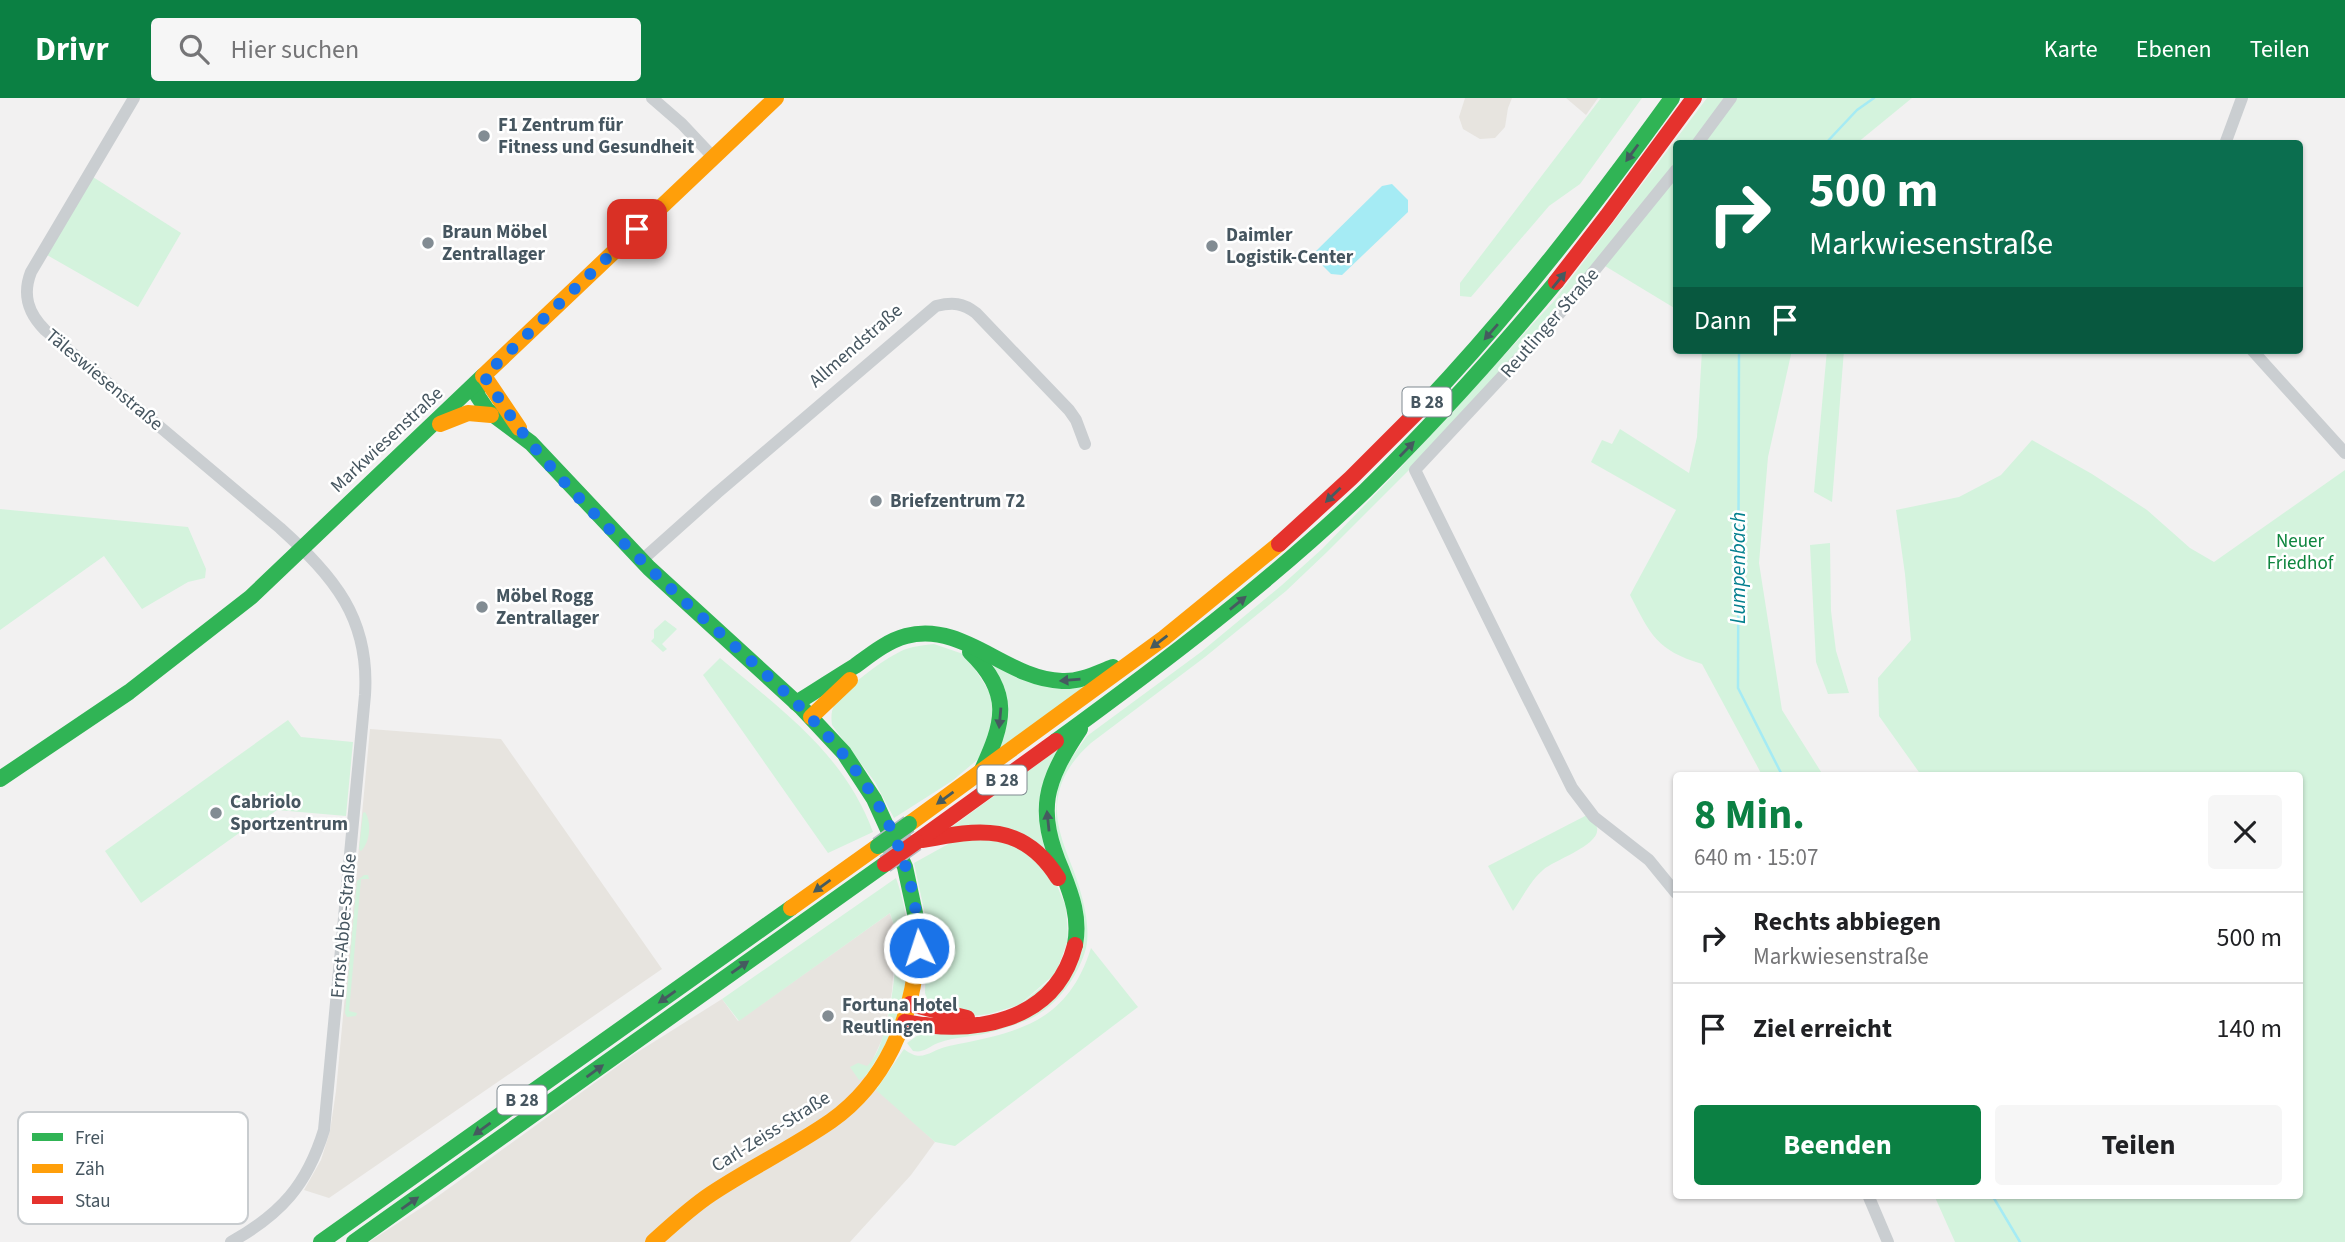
<!DOCTYPE html>
<html lang="de">
<head>
<meta charset="utf-8">
<style>
	body { margin:0; font-family:"Source Sans 3",sans-serif; background:#f6f6f6; color:#202124; height:100vh; display:flex; flex-direction:column; font-size:26px; white-space:nowrap }
	* { box-sizing:border-box; margin:0 }
	p { font-size:23px; color:#757577 }
	.icon { flex:none; width:38px; height:38px; fill:none; stroke:currentColor; stroke-width:2; stroke-linecap:round; stroke-linejoin:round }
	.map { position:relative; flex:1; overflow:hidden }
	.side { position:absolute; left:1673px; top:674px; width:630px; height:427px; display:flex; flex-direction:column; background:#fff; border-radius:7px; box-shadow:0 2px 5px #0004 }
	.side>* { flex:none }
	.hud { position:absolute; left:1673px; top:42px; width:630px; height:214px; border-radius:7px; box-shadow:0 2px 5px #0004; background:#0b6e4f; color:#fff; overflow:hidden }
	.pin { position:absolute; display:grid; place-items:center; width:60px; height:60px; color:#fff; margin:-30px; border-radius:14px; box-shadow:0 4px 10px #0006 }
	.me { position:absolute; width:77px; margin:-38px; rotate:356deg; stroke-linejoin:round; filter:drop-shadow(0 0 5px #0008) }
	.turn { display:flex; align-items:center; gap:24px; height:147px; padding:0 21px; font-size:32px }
	.turn .icon { width:91px; height:91px; stroke-width:2.5 }
	.turn b { display:block; font-size:49px; line-height:60px }
	.then { display:flex; align-items:center; height:66px; padding:0 21px; background:#0003; gap:14px; font-size:26px }
	.round { display:grid; place-items:center; flex:none; width:74px; height:74px; border-radius:7px; background:#f6f6f6 }
	.head { display:flex; align-items:center; justify-content:space-between; height:119px; padding:0 21px }
	h1 { font-size:42px; font-weight:700; line-height:52px; color:#0b8043 }
	.cta { display:flex; gap:14px; margin-top:auto; padding:14px 21px }
	.cta a { flex:1; height:80px; border-radius:7px; background:#0b8043; color:#fff; font-size:28px; font-weight:700; line-height:80px; text-align:center }
	.cta a+a { background:#f6f6f6; color:#202124 }
	ul { padding:0; list-style:none }
	li { display:flex; align-items:center; gap:21px; height:91px; padding:0 21px; border-top:2px solid #e0e0e0 }
	li div { flex:1 }
	li b { display:block; font-size:26px }
	li em { font-style:normal }
	header { display:flex; align-items:center; gap:42px; box-sizing:border-box; height:98px; padding:0 35px; background:#0b8043; color:#fff }
	header strong { font-size:33px }
	nav { display:flex; gap:38px; margin-inline-start:auto; font-size:24px }
	.search { width:490px; height:63px; background:#f6f6f6; display:flex; align-items:center; gap:18px; box-sizing:border-box; padding:0 24px; border-radius:7px; color:#757577; font-size:26px }
	.map>svg:first-child { display:block }
	.commercial { fill:#e7e4df }
	.green { fill:#d4f3dd }
	.water { fill:#a5ebf4 }
	.lines { fill:none; stroke-linecap:round; stroke-linejoin:round }
	.stream { stroke:#a5ebf4; stroke-width:2.5 }
	.street { stroke:#caced1; stroke-width:12 }
	.fast { stroke:#30b455; stroke-width:16 }
	.slow { stroke:#ff9f0a; stroke-width:16 }
	.jam { stroke:#e5322d; stroke-width:16 }
	.fast-bridge-casing { stroke:#b6bcc2; stroke-width:19; stroke-linecap:butt }
	.jam-bridge-casing { stroke:#b6bcc2; stroke-width:19; stroke-linecap:butt }
	.fast-bridge { stroke:#30b455; stroke-width:16 }
	.jam-bridge { stroke:#e5322d; stroke-width:16 }
	.oneway { fill:#455b5f }
	.route { stroke:#1a73e8; stroke-width:12; stroke-dasharray:0 21.6 }
	.poi-dot { fill:#828c93; stroke:#fff; stroke-width:2.5 }
	.labels { text-anchor:middle; dominant-baseline:central; stroke-width:5; stroke-linejoin:round; paint-order:stroke }
	.shield { fill:#fff; stroke:#7e8990; stroke-width:2 }
	.shield-label { font-size:18px; font-weight:bold; fill:#465660 }
	.poi-label { font-size:19px; font-weight:bold; fill:#465660; stroke:#fff; text-anchor:start }
	.street-label { font-size:19px; fill:#465660; stroke:#fff }
	.park-label { font-size:19px; fill:#0e853e; stroke:#fff }
	.water-label { font-size:21px; font-style:italic; fill:#04808f; stroke:#fff }
	.key { fill:#fff; stroke:#c8cccf; stroke-width:2 }
	.key-label { font-size:19px; fill:#465660 }
</style>
</head>
<body>
<header>
<strong>Drivr</strong>
<div class="search"><svg class="icon" aria-label="search" viewBox="0 0 24 24"><circle cx="10" cy="10" r="6"/><path d="M15 15l6 6"/></svg>Hier suchen</div>
<nav><a>Karte</a><a>Ebenen</a><a>Teilen</a></nav>
</header>
<div class="map">
<svg width="2345" height="1144" viewBox="0 0 2345 1144">
	<rect width="100%" height="100%" fill="#f2f1f1"/>
	<g class="commercial">
		<polygon points="1465,0 1512,0 1508,10 1505,29 1495,40 1480,41 1463,31 1459,19"/>
		<polygon points="1566,0 1598,0 1586,17"/>
		<polygon points="370,631 501,641 662,871 329,1100 304,1092 321,1062 330,1033 336,993"/>
		<polygon points="890,815 896,835 892,893 884,937 865,979 935,1044 911,1077 850,1144 369,1144 427,1106 633,957 722,901 738,923"/>
	</g>
	<g class="green">
		<polygon points="1601,0 1642,0 1580,86 1549,108 1471,199 1460,198 1460,185"/>
		<path d="M1707,0H1724L1692,45L1676,46V65L1560,208L1413,368L1327,454L1286,493L1205,559L1091,645C1072,662 1058,682 1057,709C1056,738 1073,765 1080,792C1085,809 1090,832 1086,850C1080,874 1061,902 1040,915C1027,924 1011,928 995,933C977,939 956,938 938,945C928,949 924,955 913,953L907,945L921,935L992,929L1075,862L1055,736L1058,679L1087,638L1201,554L1282,487L1322,451L1392,379L1554,203Z"/>
		<polygon points="1736,0 1912,0 1857,45 1704,46"/>
		<polygon points="93,79 181,135 138,209 47,157"/>
		<polygon points="1676,80 1676,211 1605,168"/>
		<path d="M1702,252H1792L1768,359L1759,465L1782,612L1823,677H1762L1702,566C1656,552 1651,537 1630,497L1676,412L1591,364L1602,342L1612,346L1620,331L1689,375L1697,339Z"/>
		<polygon points="1827,252 1844,252 1832,404 1814,394"/>
		<polygon points="2032,342 2092,376 2147,412 2190,450 2214,464 2345,372 2345,1144 1955,1144 1934,1097 2300,1097 2300,677 1921,677 1879,618 1878,580 1911,542 1905,476 1896,412 1959,399 2001,377"/>
		<polygon points="0,411 188,429 206,471 205,480 188,484 142,511 104,458 0,532"/>
		<polygon points="1830,445 1831,513 1836,553 1849,595 1828,596 1816,564 1810,447"/>
		<polygon points="665,522 677,531 662,546 667,551 663,554 651,543 654,540 654,532"/>
		<path d="M934,546L966,557L997,606L983,657L952,683L894,720L875,684L832,627C831,620 831,612 835,606C847,588 887,558 906,551C916,548 925,547 934,546Z"/>
		<path d="M720,560C781,612 844,655 873,734L828,755L703,577Z"/>
		<polygon points="994,567 1103,581 997,658"/>
		<polygon points="288,622 301,639 353,644 346,718 277,712 258,726 256,723 141,805 105,753"/>
		<polygon points="1064,647 1045,755 942,736"/>
		<path d="M365,714C372,725 370,744 361,753L359,751L363,715Z"/>
		<path d="M1587,717C1591,720 1596,725 1597,730C1601,747 1554,762 1543,772C1531,782 1522,800 1513,813L1488,768Z"/>
		<polygon points="959,740 1014,745 1053,778 1066,809 1068,842 1056,875 1019,907 989,916 973,918 929,905 925,895 927,826 914,765"/>
		<polygon points="364,777 368,777 369,781 361,781 349,913 357,915 356,918 347,919 345,915 357,783"/>
		<path d="M896,780C913,828 913,876 895,923C889,937 885,950 876,962C871,970 867,979 859,982L850,969L858,965L867,968C889,950 898,865 896,836C895,829 892,822 890,815L739,923L722,901Z"/>
		<path d="M1091,850L1138,909L955,1048L935,1044L876,992L904,951C923,966 929,952 949,948C1017,934 1067,926 1091,850Z"/>
	</g>
	<polygon class="water" points="1392,86 1408,102 1408,114 1342,177 1331,176 1318,163 1315,154 1382,88"/>
	<g class="lines">
		<g class="stream">
			<polyline points="1825,46 1857,12 1874,0"/>
			<polyline points="1739,252 1738,590 1782,677"/>
			<polyline points="1992,1097 2020,1144"/>
		</g>
		<g class="street">
			<path d="M134,0L31,174C22,197 28,215 45,232L280,430C334,479 370,520 365,597L324,1032C307,1087 281,1116 231,1144"/>
			<polyline points="652,0 682,26 713,59"/>
			<polyline points="1697,46 1731,0"/>
			<polyline points="2225,46 2242,0"/>
			<polyline points="1676,72 1551,226 1415,372 1572,690 1594,719 1649,762 1676,795"/>
			<polyline points="2252,252 2345,355"/>
			<path d="M642,462L717,395L936,208C953,204 963,205 976,215L1069,312L1076,322L1085,346"/>
			<polyline points="1868,1097 1888,1144"/>
		</g>
		<g class="fast">
			<polyline points="478,284 477,297 487,312 531,345 649,470 801,609 844,655 874,701 905,769 916,820 917,857"/>
			<path d="M1422,309C1514,212 1594,108 1672,0"/>
			<path d="M970,554C1013,595 1004,625 981,674"/>
			<path d="M796,605C816,593 835,580 855,568C870,557 887,543 906,538C964,523 1005,581 1062,583C1080,584 1097,575 1113,569"/>
			<path d="M1056,643C1163,565 1270,484 1366,392C1433,326 1496,256 1556,184"/>
			<polyline points="0,681 129,594 251,499 483,278"/>
			<path d="M1075,847C1080,820 1072,798 1062,773C1036,712 1044,685 1080,631"/>
			<polyline points="321,1144 791,810"/>
			<polyline points="354,1144 885,766"/>
		</g>
		<g class="slow">
			<polyline points="483,278 776,0"/>
			<polyline points="484,278 519,330"/>
			<polyline points="440,326 468,315 491,317"/>
			<polyline points="811,619 850,582"/>
			<polyline points="909,726 1164,540 1279,446"/>
			<polyline points="791,810 878,748"/>
			<path d="M653,1144C672,1127 690,1110 711,1096C750,1070 792,1050 831,1023C885,985 912,921 917,857"/>
		</g>
		<g class="jam">
			<polyline points="1556,184 1607,118 1694,0"/>
			<polyline points="1279,446 1351,380 1422,309"/>
			<path d="M923,742C979,731 1023,724 1058,780"/>
			<polyline points="916,744 1056,643"/>
			<polyline points="910,906 967,920"/>
			<path d="M905,924C973,937 1055,926 1075,847"/>
		</g>
		<defs>
			<polyline id="fast-bridge" points="878,748 909,726"/>
			<polyline id="jam-bridge" points="885,766 916,744"/>
		</defs>
		<use href="#fast-bridge" class="fast-bridge-casing"/>
		<use href="#jam-bridge" class="jam-bridge-casing"/>
		<use href="#fast-bridge" class="fast-bridge"/>
		<use href="#jam-bridge" class="jam-bridge"/>
	</g>
	<defs><path id="oneway-solid" d="M-6-.8H1V-3.2L6.5 0L1 3.2V.8H-6Z" transform="scale(1.75)"/></defs>
	<g class="oneway">
		<use href="#oneway-solid" transform="translate(1632 55) rotate(126)"/>
		<use href="#oneway-solid" transform="translate(1559 182) rotate(-51)"/>
		<use href="#oneway-solid" transform="translate(1491 234) rotate(131)"/>
		<use href="#oneway-solid" transform="translate(1407 351) rotate(-46)"/>
		<use href="#oneway-solid" transform="translate(1333 397) rotate(136)"/>
		<use href="#oneway-solid" transform="translate(1238 505) rotate(-39)"/>
		<use href="#oneway-solid" transform="translate(1159 544) rotate(143)"/>
		<use href="#oneway-solid" transform="translate(1070 582) rotate(175)"/>
		<use href="#oneway-solid" transform="translate(1000 620) rotate(95)"/>
		<use href="#oneway-solid" transform="translate(945 700) rotate(144)"/>
		<use href="#oneway-solid" transform="translate(1048 723) rotate(-96)"/>
		<use href="#oneway-solid" transform="translate(822 788) rotate(144)"/>
		<use href="#oneway-solid" transform="translate(740 869) rotate(-35)"/>
		<use href="#oneway-solid" transform="translate(667 899) rotate(145)"/>
		<use href="#oneway-solid" transform="translate(595 973) rotate(-36)"/>
		<use href="#oneway-solid" transform="translate(482 1031) rotate(144)"/>
		<use href="#oneway-solid" transform="translate(410 1105) rotate(-35)"/>
	</g>
	<g class="lines">
		<path class="route" d="M637,131L484,278C499,300 513,323 529,343C570,394 618,440 665,485C777,592 914,678 919,850"/>
	</g>
	<g class="poi-dot">
		<circle cx="484" cy="38" r="7"/>
		<circle cx="428" cy="145" r="7"/>
		<circle cx="1212" cy="148" r="7"/>
		<circle cx="876" cy="403" r="7"/>
		<circle cx="482" cy="509" r="7"/>
		<circle cx="216" cy="715" r="7"/>
		<circle cx="828" cy="918" r="7"/>
	</g>
	<g class="labels">
		<g class="shield">
			<rect x="1402.5" y="289.5" width="49" height="29" rx="5"/>
			<rect x="977.5" y="667.5" width="49" height="29" rx="5"/>
			<rect x="497.5" y="987.5" width="49" height="29" rx="5"/>
		</g>
		<g class="shield-label">
			<text x="1427" y="304">B 28</text>
			<text x="1002" y="682">B 28</text>
			<text x="522" y="1002">B 28</text>
		</g>
		<g class="poi-label">
			<text x="498" y="27">F1 Zentrum für<tspan x="498" dy="22">Fitness und Gesundheit</tspan></text>
			<text x="442" y="134">Braun Möbel<tspan x="442" dy="22">Zentrallager</tspan></text>
			<text x="1226" y="137">Daimler<tspan x="1226" dy="22">Logistik-Center</tspan></text>
			<text x="890" y="403">Briefzentrum 72</text>
			<text x="496" y="498">Möbel Rogg<tspan x="496" dy="22">Zentrallager</tspan></text>
			<text x="230" y="704">Cabriolo<tspan x="230" dy="22">Sportzentrum</tspan></text>
			<text x="842" y="907">Fortuna Hotel<tspan x="842" dy="22">Reutlingen</tspan></text>
		</g>
		<g class="street-label">
			<text transform="translate(1550 225) rotate(-49)">Reutlinger Straße</text>
			<text transform="translate(856 248) rotate(-41)">Allmendstraße</text>
			<text transform="translate(104 282) rotate(40)">Täleswiesenstraße</text>
			<text transform="translate(387 342) rotate(-43)">Markwiesenstraße</text>
			<text transform="translate(344 828) rotate(-85)">Ernst-Abbe-Straße</text>
			<text transform="translate(771 1034) rotate(-32)">Carl-Zeiss-Straße</text>
		</g>
		<g class="park-label">
			<text x="2300" y="443">Neuer<tspan x="2300" dy="22">Friedhof</tspan></text>
		</g>
		<g class="water-label">
			<text transform="translate(1738 470) rotate(-90)">Lumpenbach</text>
		</g>
	</g>
	<rect x="18" y="1014" width="230" height="112" rx="10" class="key"/>
	<rect x="32" y="1035" width="31" height="8" fill="#30b455"/>
	<rect x="32" y="1066" width="31" height="9" fill="#ff9f0a"/>
	<rect x="32" y="1098" width="31" height="8" fill="#e5322d"/>
	<g class="key-label">
		<text x="75" y="1046">Frei</text>
		<text x="75" y="1077">Zäh</text>
		<text x="75" y="1109">Stau</text>
	</g>
</svg>
<div class="pin" style="left:637px;top:131px;background:#d93025"><svg class="icon" aria-label="arrive" viewBox="0 0 24 24"><path d="M6 21V4h12l-3 4 3 4H6"/></svg></div>
<svg class="me" style="left:919px;top:850px" viewBox="-20 -20 40 40"><circle r="17" fill="#1a73e8" stroke="#fff" stroke-width="3"/><path d="M0-11L8 9 0 5-8 9z" fill="#fff"/></svg>
<div class="hud">
<div class="turn"><svg class="icon" aria-label="right" viewBox="0 0 24 24"><path d="M7 20v-9h11M14 6l5 5-5 5"/></svg><div><b>500 m</b>Markwiesenstraße</div></div>
<div class="then">Dann<svg class="icon" aria-label="arrive" viewBox="0 0 24 24"><path d="M6 21V4h12l-3 4 3 4H6"/></svg></div>
</div>
<section class="side">
<div class="head"><div><h1>8 Min.</h1><p>640 m · 15:07</p></div><a class="round"><svg class="icon" aria-label="close" viewBox="0 0 24 24"><path d="M6 6l12 12M18 6L6 18"/></svg></a></div>
<ul>
<li><svg class="icon" aria-label="right" viewBox="0 0 24 24"><path d="M7 20v-9h11M14 6l5 5-5 5"/></svg><div><b>Rechts abbiegen</b><p>Markwiesenstraße</p></div><em>500 m</em></li>
<li><svg class="icon" aria-label="arrive" viewBox="0 0 24 24"><path d="M6 21V4h12l-3 4 3 4H6"/></svg><div><b>Ziel erreicht</b></div><em>140 m</em></li>
</ul>
<div class="cta"><a>Beenden</a><a>Teilen</a></div>
</section>
</div>
</body>
</html>
